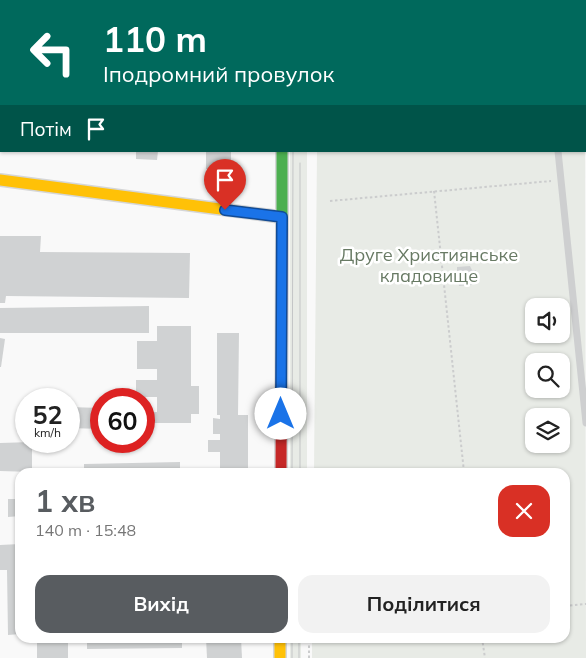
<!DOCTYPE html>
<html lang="uk">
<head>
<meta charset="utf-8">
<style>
	body { margin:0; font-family:Mulish,sans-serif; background:#f2f2f2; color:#222; height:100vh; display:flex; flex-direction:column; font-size:19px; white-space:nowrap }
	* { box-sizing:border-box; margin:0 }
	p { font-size:16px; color:#767676 }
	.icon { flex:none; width:28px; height:28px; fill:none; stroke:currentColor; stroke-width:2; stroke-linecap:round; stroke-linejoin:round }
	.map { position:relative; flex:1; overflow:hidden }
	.drawer { position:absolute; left:15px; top:468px; width:555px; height:175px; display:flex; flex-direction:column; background:#fff; border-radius:15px; box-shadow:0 1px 4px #0004 }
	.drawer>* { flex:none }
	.top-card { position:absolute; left:0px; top:0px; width:586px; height:152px; box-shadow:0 1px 4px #0004; background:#00695c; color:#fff; overflow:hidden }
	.tools { position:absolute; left:525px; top:298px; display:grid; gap:10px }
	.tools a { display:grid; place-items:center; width:45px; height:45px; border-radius:10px; background:#fff; box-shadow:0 1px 4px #0004; font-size:25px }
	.speed { position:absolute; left:15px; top:388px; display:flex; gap:10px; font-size:25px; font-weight:700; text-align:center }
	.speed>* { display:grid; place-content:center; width:65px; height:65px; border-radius:50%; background:#fff; box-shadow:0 1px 4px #0004; line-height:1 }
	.speed small { font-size:12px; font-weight:400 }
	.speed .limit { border:8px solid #d22; background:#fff; color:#111 }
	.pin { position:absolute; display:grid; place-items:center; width:42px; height:42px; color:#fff; margin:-51px -21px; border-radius:50% 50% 50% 0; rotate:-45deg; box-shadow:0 0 5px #0007 }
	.pin .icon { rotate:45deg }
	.me { position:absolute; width:55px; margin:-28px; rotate:0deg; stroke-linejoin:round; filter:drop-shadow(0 0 4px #0008) }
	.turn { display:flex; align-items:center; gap:18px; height:105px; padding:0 20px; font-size:22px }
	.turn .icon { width:65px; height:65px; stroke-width:2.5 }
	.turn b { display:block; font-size:35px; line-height:42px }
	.then { display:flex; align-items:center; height:48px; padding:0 20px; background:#0003; gap:10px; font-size:19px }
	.round { display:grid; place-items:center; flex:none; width:52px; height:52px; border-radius:15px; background:#f2f2f2 }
	.headline { display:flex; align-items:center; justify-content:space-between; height:85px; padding:0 20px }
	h1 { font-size:30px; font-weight:700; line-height:38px; color:#585c60 }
	.button { display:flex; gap:10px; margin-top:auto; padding:10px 20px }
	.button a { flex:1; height:58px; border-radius:15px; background:#585c60; color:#fff; font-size:20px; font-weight:700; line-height:58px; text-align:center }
	.button a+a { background:#f2f2f2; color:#222 }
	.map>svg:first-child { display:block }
	.green { fill:#e8ebe6; fill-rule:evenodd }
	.building { fill:#d0d2d3 }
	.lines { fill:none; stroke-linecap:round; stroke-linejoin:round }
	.fast-casing { stroke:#d5d6d7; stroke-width:14 }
	.slow-casing { stroke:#d5d6d7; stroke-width:14 }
	.jam-casing { stroke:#d5d6d7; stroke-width:14 }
	.path { stroke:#cbcccd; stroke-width:2; stroke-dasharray:2.5 2.5; stroke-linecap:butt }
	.lane { stroke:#cecfd0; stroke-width:7 }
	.street { stroke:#cecfd0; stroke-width:14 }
	.fast { stroke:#4caf50; stroke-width:11 }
	.slow { stroke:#ffc107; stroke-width:11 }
	.jam { stroke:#c62828; stroke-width:11 }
	.tram { stroke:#c3c5c6; stroke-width:1 }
	.route-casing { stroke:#114b97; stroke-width:12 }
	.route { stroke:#1a73e8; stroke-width:9 }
	.labels { text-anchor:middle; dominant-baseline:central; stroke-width:5; stroke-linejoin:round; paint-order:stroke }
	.park-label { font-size:18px; fill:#687a64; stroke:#fff }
</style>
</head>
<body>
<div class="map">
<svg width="586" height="658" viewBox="0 0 586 658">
	<rect width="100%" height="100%" fill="#f9f9f9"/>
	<g class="green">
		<polygon points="318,0 401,0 403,1 318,1"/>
		<path d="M585,96L586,658H312V638H565V472H314L317,151H585ZM534,306H561V334H534ZM534,361H561V389H534ZM534,416H561V444H534Z"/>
		<rect x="290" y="151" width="17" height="321"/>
		<rect x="290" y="638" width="11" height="20"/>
	</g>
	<g class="building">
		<polygon points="136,151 158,151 157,160 136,159"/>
		<rect x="206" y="151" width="25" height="18"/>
		<polygon points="0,236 41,236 40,252 190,253 189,298 6,296 5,303 0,303"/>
		<polygon points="470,266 472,270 476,270 477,279 471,282 472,285 459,286 458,280 455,280 454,272 457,272 457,267"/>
		<polygon points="149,306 149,333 0,333 0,308"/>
		<polygon points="157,326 191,326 191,386 199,386 199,414 191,414 191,423 150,423 150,412 157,412 157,397 136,397 136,380 157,380 157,369 137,369 137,341 157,341"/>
		<polygon points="217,333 239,333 238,415 248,415 248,472 220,472 220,452 208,452 208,440 220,440 220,434 213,434 213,418 220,419 220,415 217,415"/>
		<polygon points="0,338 5,339 1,367 0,367"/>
		<polygon points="69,407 101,408 101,429 69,428"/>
		<polygon points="32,442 32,472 0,471 0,443"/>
		<polygon points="180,462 180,472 84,472 84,464"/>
		<polygon points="8,499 20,499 20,516 8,517"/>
		<polygon points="20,544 20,634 8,635 7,570 0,570 0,545"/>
		<rect x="37" y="638" width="31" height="20"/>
		<polygon points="87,638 182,638 182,648 87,649"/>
		<polygon points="206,638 241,638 242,658 207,658"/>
		<polygon points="414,638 423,638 423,641 415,642"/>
	</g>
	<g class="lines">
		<defs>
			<g id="fast">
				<polyline points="282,0 282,1"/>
				<polyline points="459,0 461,1"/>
				<polyline points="282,230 282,151"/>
			</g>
			<g id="slow">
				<polyline points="585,65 586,66"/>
				<polyline points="0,180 281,217"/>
				<polyline points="280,638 280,658"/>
			</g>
			<polyline id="jam" points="281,472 282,230"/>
		</defs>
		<use href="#fast" class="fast-casing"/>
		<use href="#slow" class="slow-casing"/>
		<use href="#jam" class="jam-casing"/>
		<g class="path">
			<polyline points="434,191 464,472"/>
			<polyline points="330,201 551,181"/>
			<polyline points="443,277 450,276"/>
			<polyline points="565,606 586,604"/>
			<polyline points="482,638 485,658"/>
			<polyline points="309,658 309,638"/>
		</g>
		<polyline class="lane" points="558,151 586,423"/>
		<polyline class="street" points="585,35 586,31"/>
		<use href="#fast" class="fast"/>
		<use href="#slow" class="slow"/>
		<use href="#jam" class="jam"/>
		<g class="tram">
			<polyline points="300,0 300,1"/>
			<polyline points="292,472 293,151"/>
			<polyline points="300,472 300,163"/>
			<polyline points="292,638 292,658"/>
			<polyline points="299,638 299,658"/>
		</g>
	</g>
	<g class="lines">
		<defs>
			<polyline id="route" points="225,210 282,217 281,414"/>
		</defs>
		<use href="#route" class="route-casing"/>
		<use href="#route" class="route"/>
	</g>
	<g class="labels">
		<g class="park-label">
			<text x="429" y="254">Друге Християнське<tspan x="429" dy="21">кладовище</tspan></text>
		</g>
	</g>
</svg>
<div class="tools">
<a><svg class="icon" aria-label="sound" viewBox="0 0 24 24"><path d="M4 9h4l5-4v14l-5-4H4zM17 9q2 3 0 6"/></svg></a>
<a><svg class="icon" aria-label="search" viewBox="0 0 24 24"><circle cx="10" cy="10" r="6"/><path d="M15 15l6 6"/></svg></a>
<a><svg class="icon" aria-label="layers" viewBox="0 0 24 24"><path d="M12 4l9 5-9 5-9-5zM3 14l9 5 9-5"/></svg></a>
</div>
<div class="speed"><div>52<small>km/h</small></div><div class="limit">60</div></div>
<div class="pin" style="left:225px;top:210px;background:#d93025"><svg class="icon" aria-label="arrive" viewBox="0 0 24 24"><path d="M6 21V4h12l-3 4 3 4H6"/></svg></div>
<svg class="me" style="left:281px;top:414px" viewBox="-20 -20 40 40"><circle r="19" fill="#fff"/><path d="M0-13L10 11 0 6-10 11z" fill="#1a73e8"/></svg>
<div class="top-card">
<div class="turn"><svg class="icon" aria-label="left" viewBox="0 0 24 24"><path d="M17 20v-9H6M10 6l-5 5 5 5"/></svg><div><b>110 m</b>Іподромний провулок</div></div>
<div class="then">Потім<svg class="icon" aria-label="arrive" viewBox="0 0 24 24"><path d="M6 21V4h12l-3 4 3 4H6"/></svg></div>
</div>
<section class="drawer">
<div class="headline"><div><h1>1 хв</h1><p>140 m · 15:48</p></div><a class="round" style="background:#d93025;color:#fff"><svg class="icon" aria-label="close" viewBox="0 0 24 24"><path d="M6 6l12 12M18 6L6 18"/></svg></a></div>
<div class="button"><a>Вихід</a><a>Поділитися</a></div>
</section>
</div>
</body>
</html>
